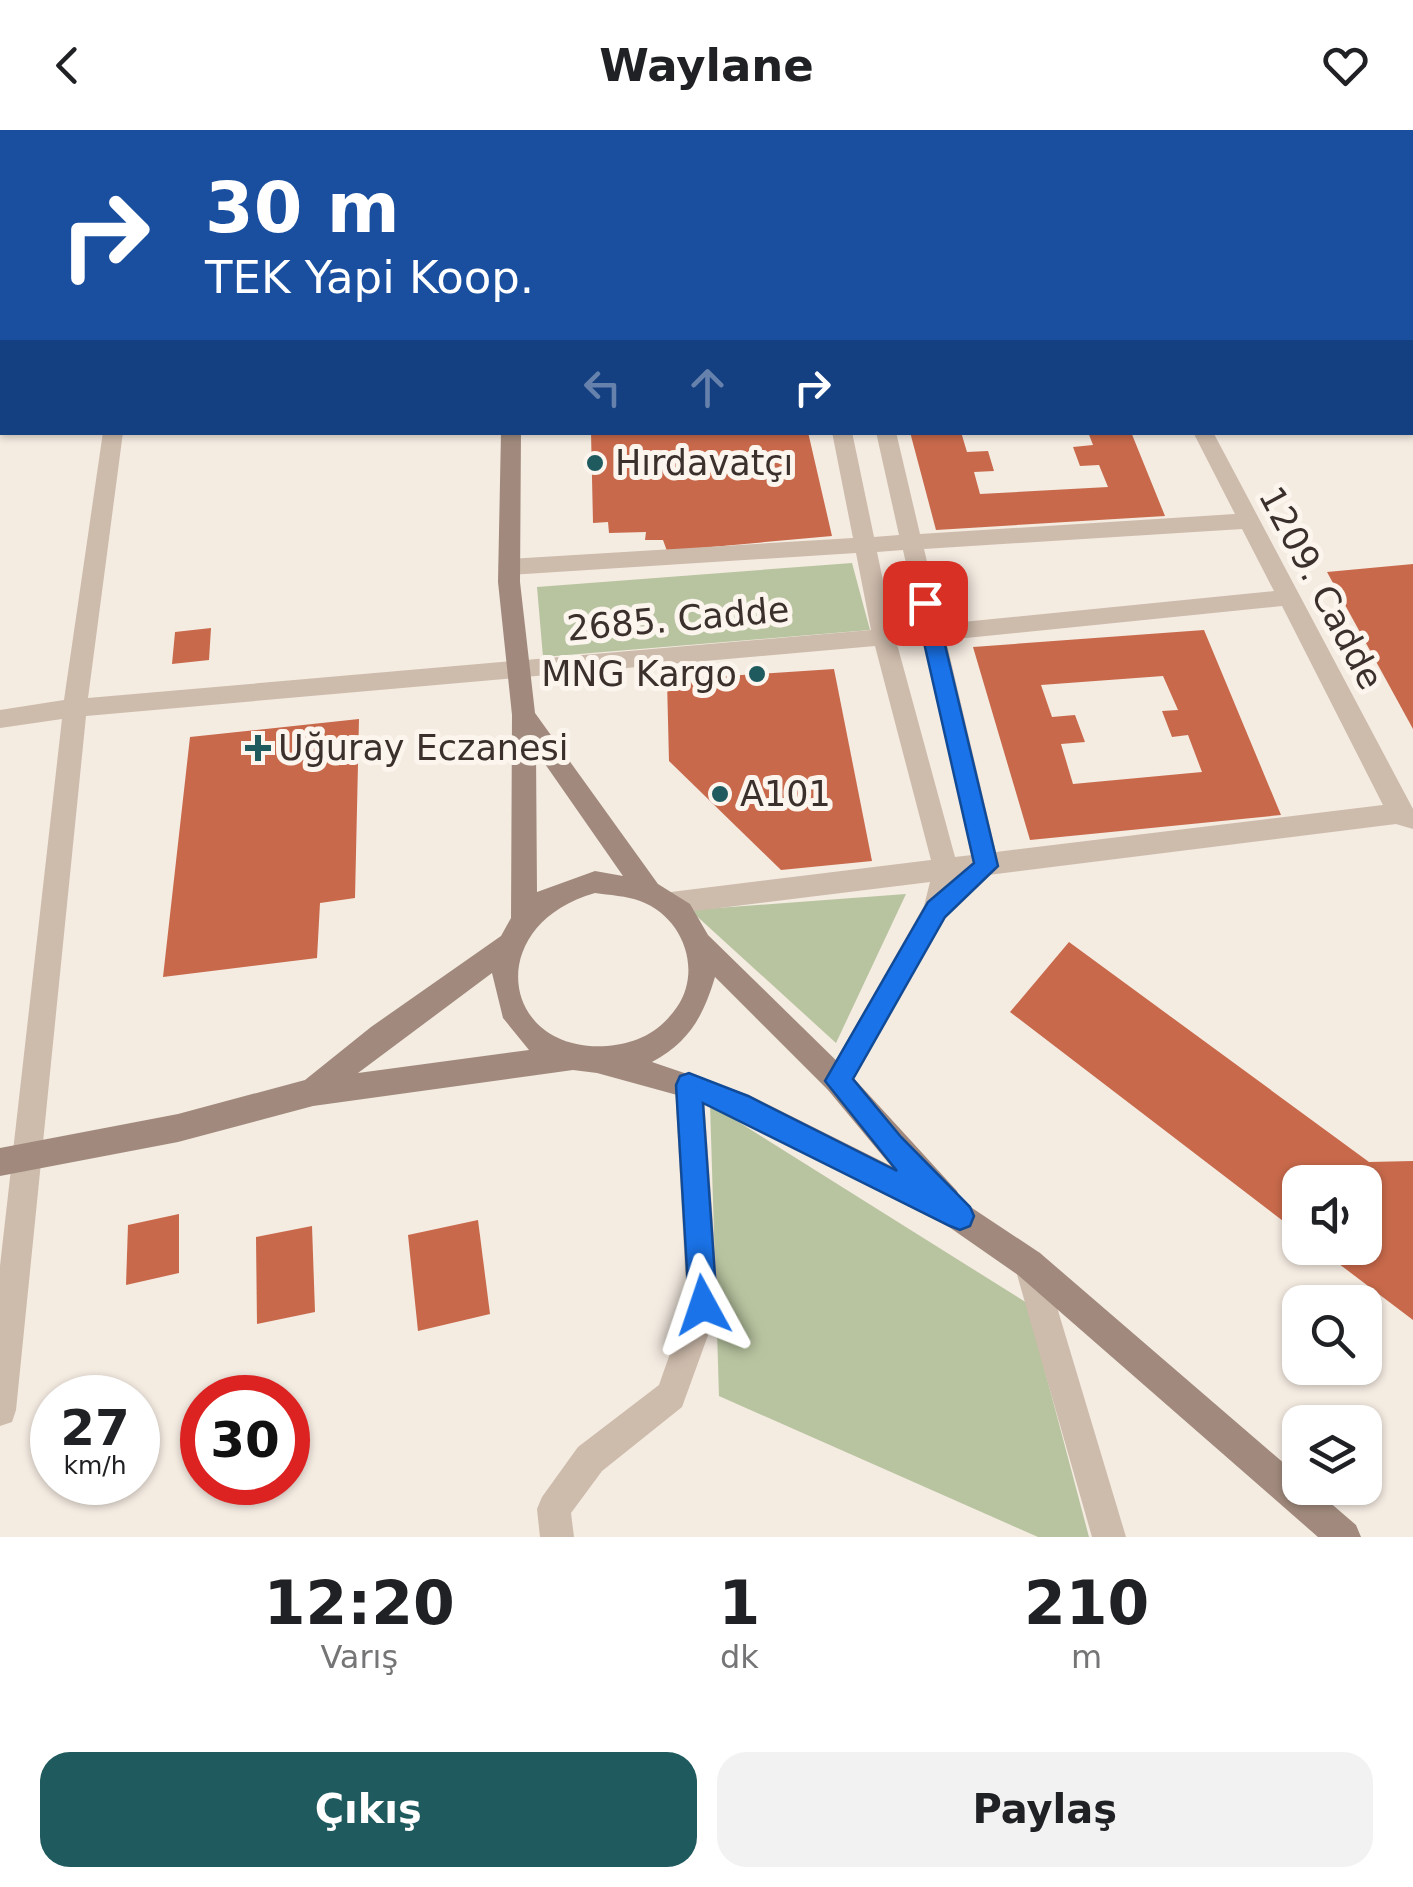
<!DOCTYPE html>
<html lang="tr">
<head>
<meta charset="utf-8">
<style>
	body { margin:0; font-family:"DejaVu Sans",sans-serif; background:#f2f2f2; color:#202124; height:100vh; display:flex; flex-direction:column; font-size:38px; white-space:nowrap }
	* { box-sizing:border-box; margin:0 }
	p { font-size:32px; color:#757577 }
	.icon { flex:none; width:55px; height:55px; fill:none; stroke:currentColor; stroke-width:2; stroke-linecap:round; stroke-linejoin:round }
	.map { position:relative; height:1407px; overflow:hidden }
	.sheet { display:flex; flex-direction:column; background:#fff; flex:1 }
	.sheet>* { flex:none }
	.banner { position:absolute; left:0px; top:0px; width:1415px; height:305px; box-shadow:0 2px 8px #0004; background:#1a4fa0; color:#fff; overflow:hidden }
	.fabs { position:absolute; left:1282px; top:1035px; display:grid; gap:20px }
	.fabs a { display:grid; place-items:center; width:100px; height:100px; border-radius:20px; background:#fff; box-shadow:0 2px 8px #0004; font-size:50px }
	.speed { position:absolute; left:30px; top:1245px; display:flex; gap:20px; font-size:50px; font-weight:700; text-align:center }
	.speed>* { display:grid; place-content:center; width:130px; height:130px; border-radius:50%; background:#fff; box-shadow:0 2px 8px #0004; line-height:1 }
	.speed small { font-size:25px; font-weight:400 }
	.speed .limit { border:15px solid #d22; background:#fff; color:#111 }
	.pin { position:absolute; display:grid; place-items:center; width:85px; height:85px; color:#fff; margin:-42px; border-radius:20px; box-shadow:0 5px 15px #0006 }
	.me { position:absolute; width:110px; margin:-55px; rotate:355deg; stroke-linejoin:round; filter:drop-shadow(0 0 8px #0008) }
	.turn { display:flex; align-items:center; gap:35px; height:210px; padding:0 40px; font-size:45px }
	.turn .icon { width:130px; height:130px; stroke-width:2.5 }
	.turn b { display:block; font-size:70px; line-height:85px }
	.lanes { display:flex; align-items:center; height:95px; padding:0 40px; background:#0003; justify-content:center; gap:50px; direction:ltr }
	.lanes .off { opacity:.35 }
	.eta { display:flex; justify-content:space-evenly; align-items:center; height:170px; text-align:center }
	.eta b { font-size:60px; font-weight:800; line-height:70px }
	.primary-button { display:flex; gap:20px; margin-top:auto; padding:20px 40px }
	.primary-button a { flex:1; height:115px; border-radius:30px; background:#1f5a5e; color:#fff; font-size:40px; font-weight:800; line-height:115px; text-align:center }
	.primary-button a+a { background:#f2f2f2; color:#202124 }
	header { display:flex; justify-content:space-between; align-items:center; height:130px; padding:0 40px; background:#fff; font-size:45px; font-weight:800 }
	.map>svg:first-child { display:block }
	.green { fill:#b8c4a0 }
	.building { fill:#c8694b; fill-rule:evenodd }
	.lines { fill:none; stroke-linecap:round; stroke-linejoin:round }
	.street { fill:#cdbbac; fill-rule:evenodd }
	.secondary { fill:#a18a7d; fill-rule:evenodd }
	.route { fill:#1a73e8; stroke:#114b97; stroke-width:2.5 }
	.poi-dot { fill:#1f5a5e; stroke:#fbf5ee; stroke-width:4 }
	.labels { text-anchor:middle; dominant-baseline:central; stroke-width:10; stroke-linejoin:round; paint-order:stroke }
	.poi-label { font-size:35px; fill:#3b302b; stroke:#fbf5ee; text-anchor:start }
	.street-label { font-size:35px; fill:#3b302b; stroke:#fbf5ee }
</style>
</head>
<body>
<header><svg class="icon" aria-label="back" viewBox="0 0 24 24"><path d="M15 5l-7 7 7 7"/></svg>Waylane<svg class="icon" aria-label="heart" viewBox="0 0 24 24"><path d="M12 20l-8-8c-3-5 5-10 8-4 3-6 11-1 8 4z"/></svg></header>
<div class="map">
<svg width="1413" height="1407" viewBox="0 0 1413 1407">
	<rect width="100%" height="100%" fill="#f4ebe1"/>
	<g class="green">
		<polygon points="852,433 870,500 543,527 537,457"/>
		<polygon points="906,764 836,913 690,780"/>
		<polygon points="710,974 1027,1173 1089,1407 1038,1407 719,1266"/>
	</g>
	<g class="building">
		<polygon points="591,302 808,302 832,406 667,421 663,410 645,410 646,402 609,403 608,392 593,393"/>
		<polygon points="910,302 961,302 967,322 988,321 994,341 974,342 980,364 1108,357 1099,335 1080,336 1073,317 1093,315 1088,302 1131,302 1165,386 936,400"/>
		<polygon points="1413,434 1413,599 1327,442"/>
		<polygon points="211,498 209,530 172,534 175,502"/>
		<path d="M1204,500L1281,685L1030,710L973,517ZM1163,546L1178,580L1162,581L1172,607L1188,605L1202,642L1073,654L1061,614L1085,612L1075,585L1052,587L1041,555Z"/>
		<polygon points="834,539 872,731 781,740 669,631 667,550"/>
		<polygon points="359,589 355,768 320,773 317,828 163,847 190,607"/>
		<polygon points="1069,812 1369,1032 1413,1031 1413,1190 1318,1118 1365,1118 1365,1052 1300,1052 1300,1104 1010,882"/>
		<polygon points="179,1084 179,1143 126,1155 128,1095"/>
		<polygon points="478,1090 490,1184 418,1201 408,1105"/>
		<polygon points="312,1096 315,1182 257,1194 256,1107"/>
	</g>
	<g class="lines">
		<g class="street">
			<rect x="109" y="0" width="16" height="2"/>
			<polygon points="738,0 756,0 757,2 740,2"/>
			<polygon points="833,0 851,0 852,2 835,2"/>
			<polygon points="1239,0 1259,0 1260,2 1241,2"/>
			<rect x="1412" y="87" width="1" height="11"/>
			<rect x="0" y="158" width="2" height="10"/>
			<rect x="1412" y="198" width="1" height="12"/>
			<path d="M103,302H123L88,568L871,500L856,423L509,445L498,437L509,429L853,408L832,302H852L874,407L899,405L876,302H896L920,404L1235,384L1193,302H1213L1413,679V699L1396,694L957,749L945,787L848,960L838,964L828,960L824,951L924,776L930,752L671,784L662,781L658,773L662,765L671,762L931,730L875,516L86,586L16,1280L12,1292L0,1296V1136L62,589L0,598V580L64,570ZM1242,399L1274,461L942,494L924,419ZM903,420L920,496L893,498L877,422ZM1282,476L1383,675L996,722L946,510ZM924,512L972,725L955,727L897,514Z"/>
			<polygon points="689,942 699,946 703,955 719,1175 682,1277 602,1341 571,1383 574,1407 540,1407 537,1379 542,1367 578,1317 659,1255 687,1175 675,955 679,946"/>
			<polygon points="1029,1119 1040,1123 1044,1134 1126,1407 1092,1407 1014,1134 1018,1123"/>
		</g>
		<g class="secondary">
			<polygon points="516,0 536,0 537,2 518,2"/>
			<path d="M501,302H521L520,452L535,583L658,754L690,774L708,805L848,942L957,1061L960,1070L1040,1123L1300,1347V1358H1313L1356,1395L1361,1407H1318L1018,1145L949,1097L729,985L688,968L597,943L573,940L313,976L178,1012L0,1046V1018L178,984L305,950L371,897L501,806L511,788L512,585L498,452ZM536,621L623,746L595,741L537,762ZM595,763C609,765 627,766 640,771C682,786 703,839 677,877C659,903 637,913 607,916C500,923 482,795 595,763ZM492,843L503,888L529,920L358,943ZM715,847L828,960L891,1036L749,965L652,932C689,912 703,887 715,847Z"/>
		</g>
	</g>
	<polygon class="route" points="925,466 935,473 998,736 945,787 853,949 901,1007 970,1077 974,1086 970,1096 960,1100 950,1096 703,973 717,1175 713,1185 703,1189 693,1185 689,1175 676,955 680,946 689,943 748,966 897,1041 825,951 928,772 974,733 915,473"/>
	<g class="poi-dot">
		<circle cx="595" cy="333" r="10"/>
		<circle cx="757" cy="544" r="10"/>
		<path d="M253 603h10v10h10v10h-10v10h-10v-10h-10v-10h10z"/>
		<circle cx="720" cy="664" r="10"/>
	</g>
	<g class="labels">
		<g class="poi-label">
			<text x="615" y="333">Hırdavatçı</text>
			<text x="737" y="544" text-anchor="end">MNG Kargo</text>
			<text x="278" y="618">Uğuray Eczanesi</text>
			<text x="740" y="664">A101</text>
		</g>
		<g class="street-label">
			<text transform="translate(1321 458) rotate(62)">1209. Cadde</text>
			<text transform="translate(678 489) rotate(-5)">2685. Cadde</text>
		</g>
	</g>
</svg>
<div class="fabs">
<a><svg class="icon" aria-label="sound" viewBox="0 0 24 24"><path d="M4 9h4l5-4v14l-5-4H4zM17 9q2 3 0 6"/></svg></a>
<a><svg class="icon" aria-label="search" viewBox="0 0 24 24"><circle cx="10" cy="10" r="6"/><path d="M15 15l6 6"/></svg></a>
<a><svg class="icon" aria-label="layers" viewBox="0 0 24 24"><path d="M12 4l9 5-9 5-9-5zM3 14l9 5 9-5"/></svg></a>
</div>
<div class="speed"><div>27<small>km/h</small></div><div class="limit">30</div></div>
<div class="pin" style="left:925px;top:473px;background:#d93025"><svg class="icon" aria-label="arrive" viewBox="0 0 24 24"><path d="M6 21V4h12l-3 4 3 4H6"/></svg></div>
<svg class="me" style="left:703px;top:1175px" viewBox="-20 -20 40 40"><path d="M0-17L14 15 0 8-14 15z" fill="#1a73e8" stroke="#fff" stroke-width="4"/></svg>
<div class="banner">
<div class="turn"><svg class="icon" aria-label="right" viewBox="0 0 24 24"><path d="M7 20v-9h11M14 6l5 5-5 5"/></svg><div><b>30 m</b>TEK Yapi Koop.</div></div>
<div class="lanes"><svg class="icon off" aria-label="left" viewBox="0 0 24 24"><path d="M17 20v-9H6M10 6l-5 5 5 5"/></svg><svg class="icon off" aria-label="ahead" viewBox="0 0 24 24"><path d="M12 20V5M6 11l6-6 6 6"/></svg><svg class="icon" aria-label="right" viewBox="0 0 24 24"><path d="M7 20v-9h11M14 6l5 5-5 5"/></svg></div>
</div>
</div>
<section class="sheet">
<div class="eta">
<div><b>12:20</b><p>Varış</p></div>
<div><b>1</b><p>dk</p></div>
<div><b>210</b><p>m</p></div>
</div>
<div class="primary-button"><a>Çıkış</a><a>Paylaş</a></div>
</section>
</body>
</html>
